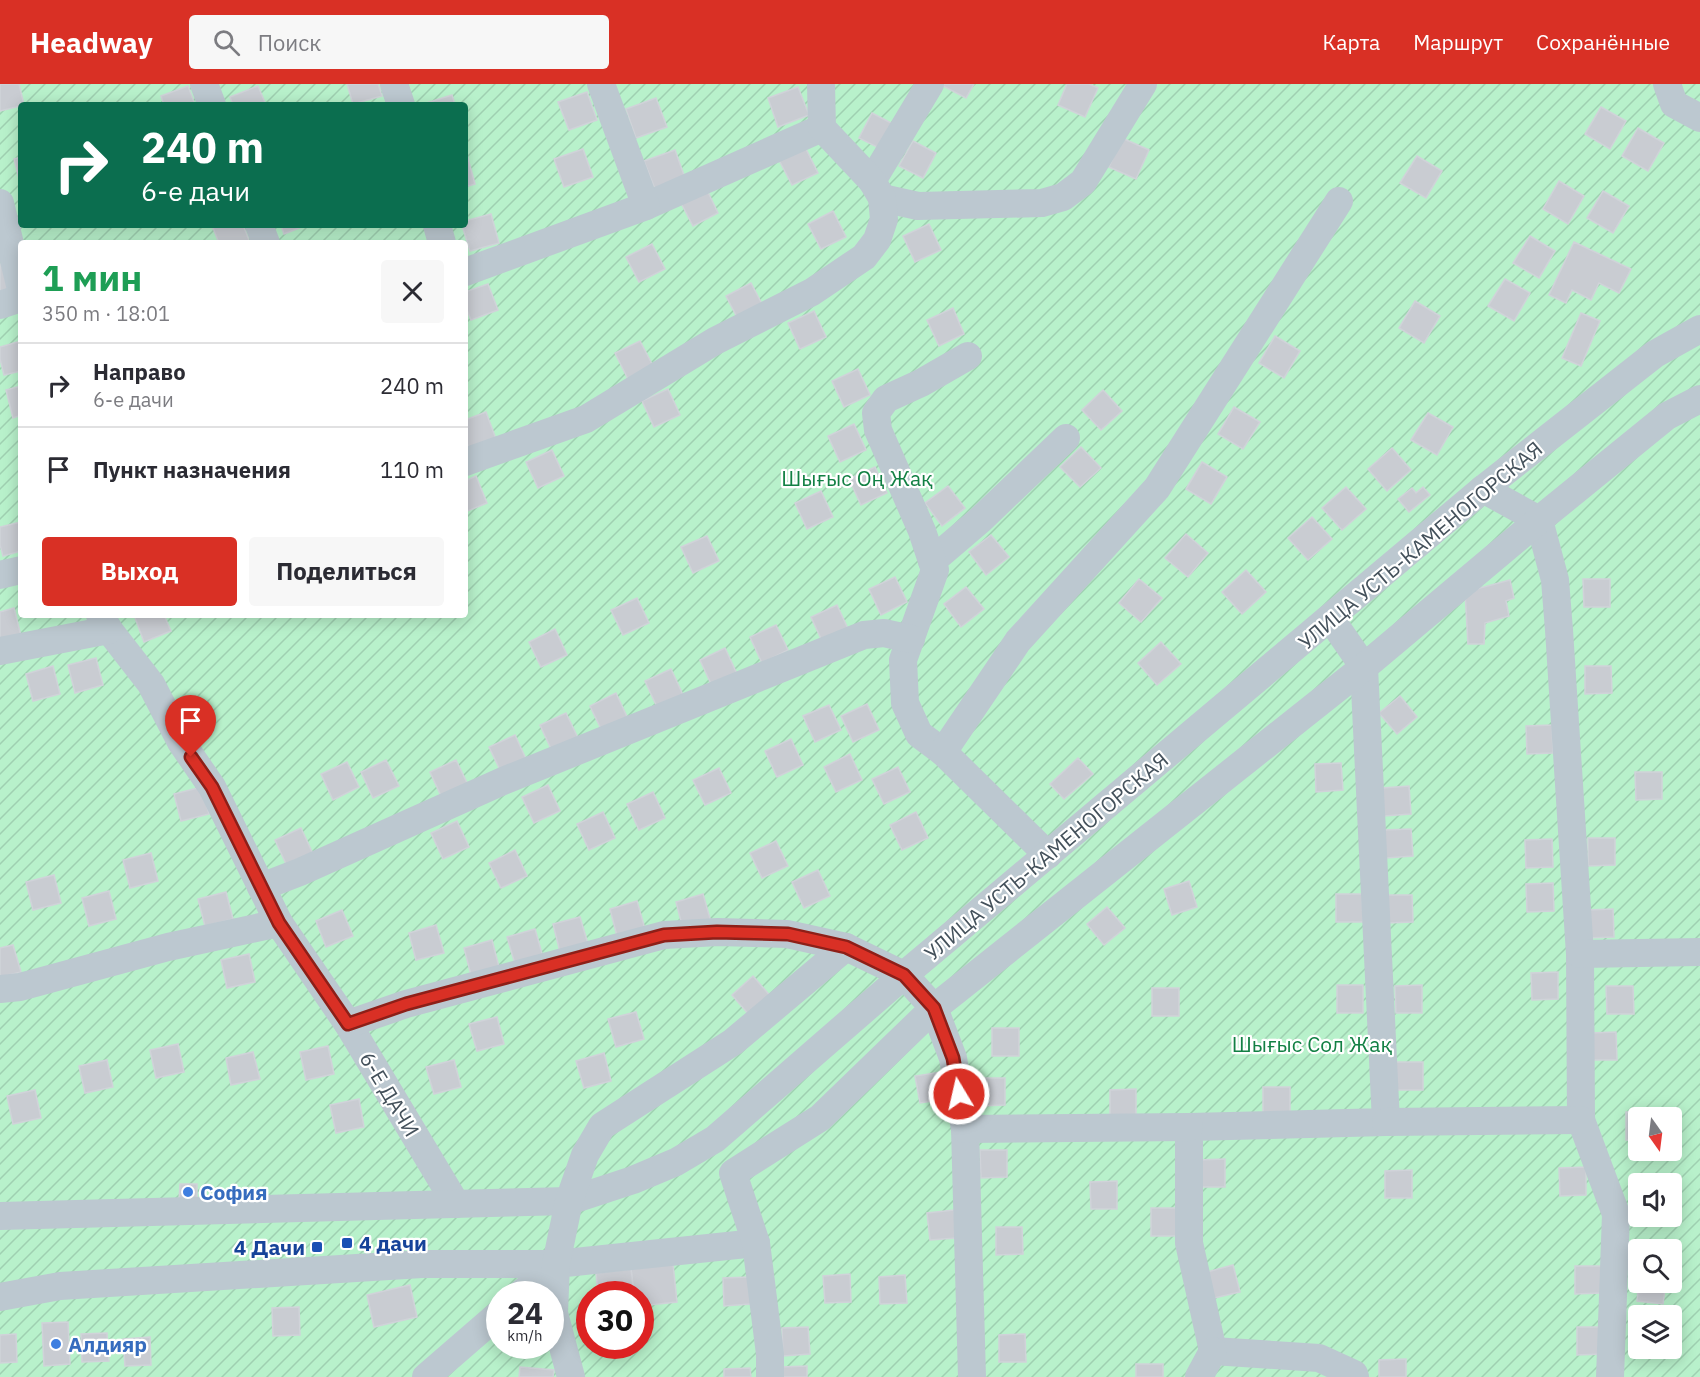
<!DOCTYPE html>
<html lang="ru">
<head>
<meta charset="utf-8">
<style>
	body { margin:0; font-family:"IBM Plex Sans",sans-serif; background:#f7f7f7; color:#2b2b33; height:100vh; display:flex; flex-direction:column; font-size:22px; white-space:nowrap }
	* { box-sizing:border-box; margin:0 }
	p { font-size:20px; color:#7c7c81 }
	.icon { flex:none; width:33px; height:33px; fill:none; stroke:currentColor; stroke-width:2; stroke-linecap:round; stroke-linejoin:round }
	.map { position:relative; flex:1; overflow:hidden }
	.panel { position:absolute; left:18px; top:156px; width:450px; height:378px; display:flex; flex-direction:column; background:#fff; border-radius:6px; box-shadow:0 3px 15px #0003 }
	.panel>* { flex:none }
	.banner { position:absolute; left:18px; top:18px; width:450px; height:126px; border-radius:6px; box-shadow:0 3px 15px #0003; background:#0b6e4f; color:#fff; overflow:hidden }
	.needle { width:39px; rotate:166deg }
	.controls { position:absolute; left:1628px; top:1023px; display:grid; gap:12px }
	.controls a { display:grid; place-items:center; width:54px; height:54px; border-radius:6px; background:#fff; box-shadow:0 3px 15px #0003; font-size:30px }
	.speed { position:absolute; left:486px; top:1197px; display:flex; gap:12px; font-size:30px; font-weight:700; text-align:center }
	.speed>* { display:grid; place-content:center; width:78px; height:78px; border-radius:50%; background:#fff; box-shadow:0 3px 15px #0003; line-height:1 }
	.speed small { font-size:15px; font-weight:400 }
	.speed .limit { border:9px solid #d22; background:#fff; color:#111 }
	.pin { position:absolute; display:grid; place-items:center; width:51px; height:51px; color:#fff; margin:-62px -26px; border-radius:50% 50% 50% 0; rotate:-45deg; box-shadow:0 0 6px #0007 }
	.pin .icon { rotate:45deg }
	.me { position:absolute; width:66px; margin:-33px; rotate:351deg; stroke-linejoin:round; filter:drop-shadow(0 0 4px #0008) }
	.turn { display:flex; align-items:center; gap:21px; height:126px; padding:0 24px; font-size:27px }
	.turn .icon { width:78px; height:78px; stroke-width:2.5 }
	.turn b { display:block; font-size:42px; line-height:51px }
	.round { display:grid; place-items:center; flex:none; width:63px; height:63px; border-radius:6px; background:#f7f7f7 }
	.head { display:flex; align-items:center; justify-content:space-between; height:102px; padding:0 24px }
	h1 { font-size:36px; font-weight:800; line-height:45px; color:#1e9e55 }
	.primary-button { display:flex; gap:12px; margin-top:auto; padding:12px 24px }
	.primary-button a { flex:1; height:69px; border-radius:6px; background:#d93025; color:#fff; font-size:24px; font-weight:800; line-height:69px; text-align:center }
	.primary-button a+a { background:#f7f7f7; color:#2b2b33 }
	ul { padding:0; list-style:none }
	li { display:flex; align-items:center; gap:18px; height:84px; padding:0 24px; border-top:2px solid #e1e1e2 }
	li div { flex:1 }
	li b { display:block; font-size:22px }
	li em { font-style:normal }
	header { display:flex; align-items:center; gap:36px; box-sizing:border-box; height:84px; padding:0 30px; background:#d93025; color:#fff }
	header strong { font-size:28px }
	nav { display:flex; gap:33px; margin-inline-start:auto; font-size:21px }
	.search { width:420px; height:54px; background:#f7f7f7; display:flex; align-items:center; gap:15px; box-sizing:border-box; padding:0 21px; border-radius:6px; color:#7c7c81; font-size:22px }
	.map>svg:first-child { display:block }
	.garden { fill:url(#garden-furrows); fill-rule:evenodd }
	.building { fill:#c9ccd2; stroke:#d0d3d9; stroke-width:1.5 }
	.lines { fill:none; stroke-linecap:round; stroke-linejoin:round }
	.minor { stroke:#bcc8d0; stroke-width:28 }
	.route-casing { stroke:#8d1f18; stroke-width:15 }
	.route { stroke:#d93025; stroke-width:10 }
	.shop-dot { fill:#3f7fe0; stroke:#fff; stroke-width:2 }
	.transit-dot { fill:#1a4fb4; stroke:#fff; stroke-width:2 }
	.labels { text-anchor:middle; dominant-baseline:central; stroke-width:4.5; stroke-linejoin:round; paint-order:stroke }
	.park-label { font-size:21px; fill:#128044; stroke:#fff }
	.street-label { font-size:21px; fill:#44515b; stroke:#fff }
	.shop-label { font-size:21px; font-weight:bold; fill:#366cbe; stroke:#fff; text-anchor:start }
	.transit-label { font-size:21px; font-weight:bold; fill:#164399; stroke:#fff; text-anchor:start }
</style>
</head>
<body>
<header>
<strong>Headway</strong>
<div class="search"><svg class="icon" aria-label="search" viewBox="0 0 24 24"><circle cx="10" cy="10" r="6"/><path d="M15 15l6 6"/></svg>Поиск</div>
<nav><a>Карта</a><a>Маршрут</a><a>Сохранённые</a></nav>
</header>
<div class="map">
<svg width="1700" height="1293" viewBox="0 0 1700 1293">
	<defs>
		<pattern id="garden-furrows" width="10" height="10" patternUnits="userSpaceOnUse" patternTransform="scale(1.5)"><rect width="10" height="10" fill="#b8f1cb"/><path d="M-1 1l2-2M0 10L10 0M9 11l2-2" fill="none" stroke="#9fd0b1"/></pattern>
	</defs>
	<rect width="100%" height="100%" fill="#f0eded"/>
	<path class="garden" d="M0,0H1700V1293H0ZM21,21H465V141H21ZM21,159H465V531H21ZM1638,1034H1671V1066H1638ZM1638,1100H1671V1132H1638ZM1638,1166H1671V1198H1638ZM500,1210H550V1262H500ZM590,1210H640V1262H590ZM1638,1232H1671V1264H1638Z"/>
	<g class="building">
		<polygon points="0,0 19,0 24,21 0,27"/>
		<polygon points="347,0 378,0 382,12 353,20"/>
		<polygon points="944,0 974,0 966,14 943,2"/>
		<polygon points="1067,0 1089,0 1098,4 1085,33 1058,21"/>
		<polygon points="188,2 195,21 164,21 161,12"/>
		<polygon points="258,2 266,21 233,21 230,13"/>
		<polygon points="798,3 809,31 778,43 768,14"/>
		<polygon points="587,8 597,36 569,46 558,18"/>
		<polygon points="452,11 455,21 423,21 423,20"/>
		<polygon points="656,14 667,43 636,54 626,25"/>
		<polygon points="1601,23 1626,37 1610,65 1585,50"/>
		<polygon points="872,29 895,41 883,66 859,54"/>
		<polygon points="1638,44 1664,59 1648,87 1622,72"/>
		<polygon points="1122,54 1149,66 1136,95 1109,83"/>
		<polygon points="913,57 936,69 923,94 899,82"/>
		<polygon points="805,63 818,89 792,101 779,76"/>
		<polygon points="583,65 593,93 564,103 554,75"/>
		<polygon points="675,66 685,94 655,105 644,77"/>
		<polygon points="465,71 467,71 475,100 465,103"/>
		<polygon points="1417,72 1442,87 1426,114 1400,99"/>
		<polygon points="21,73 21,103 14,75"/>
		<polygon points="1559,97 1584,112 1568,140 1543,125"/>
		<polygon points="706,104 718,129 693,142 680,117"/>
		<polygon points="1603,107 1629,122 1613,149 1587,134"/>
		<polygon points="833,127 846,153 821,165 808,140"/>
		<polygon points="491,130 499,159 470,167 462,141 465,141 465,137"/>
		<polygon points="929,140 941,166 915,178 903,152"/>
		<polygon points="221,141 243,141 250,159 219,159 213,144"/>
		<polygon points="281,141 307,141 284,150"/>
		<polygon points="1530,152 1555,167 1539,194 1513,179"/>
		<polygon points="1574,158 1631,185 1619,209 1599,199 1591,216 1572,206 1566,219 1549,211"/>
		<polygon points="652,160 665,185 639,198 626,173"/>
		<polygon points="5,179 12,207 0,210 0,180"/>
		<polygon points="1505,195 1530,209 1514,237 1488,222"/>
		<polygon points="751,199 764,224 739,237 726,212"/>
		<polygon points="488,200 498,226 471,236 465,221 465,208"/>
		<polygon points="1415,217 1440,232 1424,259 1399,244"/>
		<polygon points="953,224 964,250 939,262 927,236"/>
		<polygon points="814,227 826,253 800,265 788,239"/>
		<polygon points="1581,229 1600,237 1581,282 1562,274"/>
		<polygon points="1275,252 1300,267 1284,294 1259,279"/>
		<polygon points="21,257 21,287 4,291 0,275 0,263"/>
		<polygon points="640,257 653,282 628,295 615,269"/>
		<polygon points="858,285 870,311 844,323 832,297"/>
		<polygon points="21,302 21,331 13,334 6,306"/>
		<polygon points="668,305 680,331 654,343 642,317"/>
		<polygon points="1103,306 1122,327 1101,346 1082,326"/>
		<polygon points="1234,323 1260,338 1243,365 1218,350"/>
		<polygon points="486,328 496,355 469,365 465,353 465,336"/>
		<polygon points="1428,329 1453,343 1437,371 1411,356"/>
		<polygon points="854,340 866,366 840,378 828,352"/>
		<polygon points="1081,363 1101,384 1080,403 1060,383"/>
		<polygon points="1392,364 1411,386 1387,407 1368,385"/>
		<polygon points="552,366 564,392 538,404 526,378"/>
		<polygon points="1202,378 1227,393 1211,420 1186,405"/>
		<polygon points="875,383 887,409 861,421 849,395"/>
		<polygon points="476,392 487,419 465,428 465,397"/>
		<polygon points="948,402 965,424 942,442 925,419"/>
		<polygon points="1346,403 1366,425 1342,446 1322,424"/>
		<polygon points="1423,403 1430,411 1409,428 1398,415 1412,404 1416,409"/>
		<polygon points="821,407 833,433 807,445 795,419"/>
		<polygon points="1312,433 1332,455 1308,476 1288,454"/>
		<polygon points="21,438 21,467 3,472 0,461 0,443"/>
		<polygon points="1186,450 1208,469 1188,493 1165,474"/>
		<polygon points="991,451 1009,473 986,491 969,468"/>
		<polygon points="707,452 719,477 693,489 681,463"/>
		<polygon points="1246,486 1266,508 1242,530 1222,508"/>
		<polygon points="895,493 907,518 881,531 869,505"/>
		<polygon points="1139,495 1162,514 1141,538 1119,519"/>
		<polygon points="1583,495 1610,495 1610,523 1584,523"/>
		<polygon points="1510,496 1514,514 1506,517 1509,532 1485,539 1484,560 1468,560 1465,508"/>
		<polygon points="966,503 984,525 961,543 944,520"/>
		<polygon points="637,514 649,539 623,551 611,526"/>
		<polygon points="837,521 849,547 823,559 811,533"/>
		<polygon points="14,524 21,552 0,557 0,528"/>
		<polygon points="134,531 164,531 171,547 144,558"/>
		<polygon points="776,541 788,566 762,579 750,553"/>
		<polygon points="555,545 567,571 541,583 529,558"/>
		<polygon points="1161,558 1181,580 1157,601 1138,579"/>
		<polygon points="725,564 737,590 712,602 700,576"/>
		<polygon points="96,574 103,601 75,609 68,581"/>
		<polygon points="53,582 60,610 33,617 26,590"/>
		<polygon points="1585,582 1611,582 1612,609 1585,610"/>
		<polygon points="671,585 683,611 657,623 645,597"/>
		<polygon points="616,609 628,635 602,647 590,622"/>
		<polygon points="1400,612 1417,633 1397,650 1379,629"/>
		<polygon points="867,620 879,646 853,658 841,632"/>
		<polygon points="829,621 841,646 815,658 803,632"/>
		<polygon points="566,629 578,654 552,667 540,641"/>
		<polygon points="1552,641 1553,669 1527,670 1526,642"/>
		<polygon points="515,651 527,677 501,688 489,663"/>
		<polygon points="791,655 803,681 777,693 765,667"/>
		<polygon points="850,670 862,696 836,708 824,683"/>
		<polygon points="1078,674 1093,690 1064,715 1050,700"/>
		<polygon points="386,676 399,702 373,714 361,688"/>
		<polygon points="456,676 468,701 442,714 430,688"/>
		<polygon points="347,678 359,703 333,716 321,690"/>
		<polygon points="1341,679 1343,706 1316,708 1315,680"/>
		<polygon points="898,683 910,708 884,720 872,695"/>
		<polygon points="719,684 731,709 705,721 693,696"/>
		<polygon points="1635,688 1662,688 1662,715 1636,716"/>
		<polygon points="548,701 560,727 534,739 522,713"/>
		<polygon points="1409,702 1411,730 1384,732 1382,704"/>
		<polygon points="202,703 209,730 181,737 174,710"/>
		<polygon points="653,708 665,734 639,746 627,720"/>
		<polygon points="603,728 615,754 589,766 577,740"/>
		<polygon points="916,728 928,754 902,766 890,741"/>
		<polygon points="457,737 469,763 443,775 431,749"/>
		<polygon points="301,744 313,770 287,782 275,756"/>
		<polygon points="1411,745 1413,772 1386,774 1384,746"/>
		<polygon points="1588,754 1615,754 1615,781 1588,782"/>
		<polygon points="1552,755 1553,783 1526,784 1525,756"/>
		<polygon points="776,757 788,782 762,794 750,769"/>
		<polygon points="515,766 527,792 501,804 489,779"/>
		<polygon points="151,769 158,797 130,804 123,776"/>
		<polygon points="818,786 830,812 804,824 792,798"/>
		<polygon points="54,791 61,819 33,826 26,798"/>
		<polygon points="1189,797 1197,823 1172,831 1164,805"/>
		<polygon points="1553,799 1554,827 1527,828 1526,800"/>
		<polygon points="109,807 116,835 89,842 82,814"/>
		<polygon points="226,808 233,835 205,842 198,815"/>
		<polygon points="703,810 711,838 683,845 676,818"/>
		<polygon points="1336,810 1362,810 1363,838 1336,838"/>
		<polygon points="1386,811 1412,811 1413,838 1386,839"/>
		<polygon points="637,817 645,845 617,852 610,825"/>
		<polygon points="1107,823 1125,844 1104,861 1087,840"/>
		<polygon points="1613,825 1614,853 1587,854 1587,826"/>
		<polygon points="342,826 353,852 326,863 316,837"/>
		<polygon points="580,833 588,860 560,868 553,840"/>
		<polygon points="436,841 444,869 416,876 409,849"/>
		<polygon points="535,845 543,873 515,880 507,853"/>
		<polygon points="492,856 499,883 471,891 464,864"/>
		<polygon points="13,861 21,888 0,893 0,864"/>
		<polygon points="249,870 255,898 227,904 221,876"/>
		<polygon points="1558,888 1558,915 1532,916 1531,889"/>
		<polygon points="753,892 772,914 750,932 732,911"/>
		<rect x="1337" y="901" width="26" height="28"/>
		<polygon points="1422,901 1422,929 1396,929 1395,902"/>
		<polygon points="1606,902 1633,902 1634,930 1607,930"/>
		<rect x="1152" y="904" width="27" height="28"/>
		<polygon points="636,928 644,955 616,963 608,935"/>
		<polygon points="497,933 504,960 477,967 469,940"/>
		<rect x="992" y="944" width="27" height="28"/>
		<polygon points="1616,948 1617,976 1590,976 1590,949"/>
		<polygon points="178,960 184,988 156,994 150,966"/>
		<polygon points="328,962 334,990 306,996 300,968"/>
		<polygon points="253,968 260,995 231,1001 226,974"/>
		<polygon points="604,969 611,997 584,1004 576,977"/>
		<polygon points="107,976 113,1003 85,1009 79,982"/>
		<polygon points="454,976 461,1003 434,1010 426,983"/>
		<rect x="1396" y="978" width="27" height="28"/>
		<polygon points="941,988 946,1015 920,1019 915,992"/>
		<polygon points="979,994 1005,994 1005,1021 979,1022"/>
		<rect x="1263" y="1003" width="27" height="27"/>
		<polygon points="1136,1005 1136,1033 1110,1033 1110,1006"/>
		<polygon points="35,1006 41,1034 13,1040 7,1012"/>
		<polygon points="359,1015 364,1043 336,1049 330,1021"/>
		<polygon points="1626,1028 1653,1028 1653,1034 1638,1034 1638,1056 1626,1056"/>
		<polygon points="980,1066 1007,1066 1007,1093 981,1094"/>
		<polygon points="1225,1075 1225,1103 1199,1103 1198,1076"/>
		<polygon points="1586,1083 1586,1111 1560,1112 1559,1084"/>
		<polygon points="1412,1086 1412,1114 1385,1114 1385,1087"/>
		<polygon points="1117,1097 1117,1125 1091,1125 1090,1098"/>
		<polygon points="180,1100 197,1100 197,1117 179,1117"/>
		<polygon points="1151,1124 1177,1124 1178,1152 1151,1152"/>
		<polygon points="954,1126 956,1154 930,1156 927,1129"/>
		<polygon points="996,1143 1022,1143 1023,1170 996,1171"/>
		<polygon points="673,1180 677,1218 640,1222 640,1210 634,1210 631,1185"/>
		<polygon points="1233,1181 1240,1208 1214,1214 1207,1188"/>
		<polygon points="1575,1182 1602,1182 1602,1209 1575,1210"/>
		<polygon points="631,1185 634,1210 598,1210 596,1189"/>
		<polygon points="850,1190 851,1218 825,1219 823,1192"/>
		<polygon points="905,1191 907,1219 880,1220 879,1193"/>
		<polygon points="749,1193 751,1220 724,1222 723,1194"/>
		<polygon points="1639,1198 1666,1198 1663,1220 1637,1217"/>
		<polygon points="410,1201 417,1233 374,1243 367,1211"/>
		<polygon points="299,1223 300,1251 273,1252 272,1224"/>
		<polygon points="68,1238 70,1280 44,1282 42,1239"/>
		<polygon points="808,1243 810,1270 783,1272 782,1244"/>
		<polygon points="1577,1243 1604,1243 1604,1270 1577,1271"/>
		<polygon points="107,1249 109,1277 82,1278 81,1250"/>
		<polygon points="16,1250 17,1278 0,1279 0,1251"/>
		<polygon points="1025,1250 1026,1278 999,1278 999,1251"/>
		<polygon points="150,1253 151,1281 125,1282 123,1255"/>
		<polygon points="1406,1275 1406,1293 1379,1293 1379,1276"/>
		<rect x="1136" y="1280" width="27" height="13"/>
		<polygon points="807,1282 807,1293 781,1293 780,1283"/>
		<polygon points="520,1283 554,1286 553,1293 519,1293"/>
		<polygon points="750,1284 751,1293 724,1293 724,1285"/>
	</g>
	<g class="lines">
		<g class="minor">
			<polyline points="204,0 212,21"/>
			<polyline points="394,0 401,21"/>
			<polyline points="1667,0 1674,20 1700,34"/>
			<polyline points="872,97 930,0"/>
			<polyline points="882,114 918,122 1042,119 1063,113 1083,98 1143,0"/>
			<polyline points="0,119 21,205"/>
			<polyline points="646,122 822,44"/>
			<polyline points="259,141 266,159"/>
			<polyline points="437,141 442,159"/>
			<polyline points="465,188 646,122 601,0"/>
			<polyline points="0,221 21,214"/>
			<polyline points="465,378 586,335 715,257 812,208 864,173 877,156 884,135 882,114 872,97 822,44 821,0"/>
			<polyline points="1483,405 1539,436 1555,496 1559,546 1580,870 1581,1036 1616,1130 1610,1293"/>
			<polyline points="932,477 980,436 1066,354"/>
			<polyline points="0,491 21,486"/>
			<polyline points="100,531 109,546 151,600 181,658 212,703 279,839 348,940 456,1120"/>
			<polyline points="1330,534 1364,583 1386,1038 1189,1043 1189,1159 1213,1267 1319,1274 1354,1290 1355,1293"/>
			<polyline points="0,567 109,546"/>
			<polyline points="943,668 919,650 905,619 903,576 935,486 922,447 878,346 876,329 886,315 921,299 968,272"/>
			<polyline points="1048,771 943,668 1018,557 1157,404 1339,117"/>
			<polyline points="261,803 300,788 503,697 864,551 884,549 911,555"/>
			<polyline points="1580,870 1700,868"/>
			<polyline points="0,905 20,903 168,863 279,839"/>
			<polyline points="348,940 406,920 664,851 718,848 787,850 846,863 904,891 934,924 953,974 965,1045 972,1293"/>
			<polyline points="1386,1038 1581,1036"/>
			<polyline points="965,1045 1189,1043"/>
			<polyline points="0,1132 569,1117 633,1096 676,1078 715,1055 904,891 1483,405 1655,270 1700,245"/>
			<polyline points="521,1210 556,1180"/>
			<polyline points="0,1213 60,1202 422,1180 556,1180 756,1159"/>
			<polyline points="426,1293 500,1229"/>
			<polyline points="571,1293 554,1229 556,1180 569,1117 585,1071 602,1042 733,958 846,863"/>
			<polyline points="770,1293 770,1270 756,1159 733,1089 820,1034 934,924 1364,583 1539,436 1667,332 1700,315"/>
			<polyline points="1199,1293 1213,1267"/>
		</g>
	</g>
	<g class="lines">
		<defs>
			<polyline id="route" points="191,673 212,703 279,839 348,940 406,920 664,851 717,848 788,850 846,863 904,891 934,924 953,974 959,1010"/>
		</defs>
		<use href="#route" class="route-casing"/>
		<use href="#route" class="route"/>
	</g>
	<g class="shop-dot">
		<circle cx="188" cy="1108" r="6"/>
		<circle cx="56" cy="1260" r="6"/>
	</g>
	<g class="transit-dot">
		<rect x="341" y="1153" width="12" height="12" rx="3"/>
		<rect x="311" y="1157" width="12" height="12" rx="3"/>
	</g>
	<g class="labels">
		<g class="park-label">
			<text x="857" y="394">Шығыс Оң Жақ</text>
			<text x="1312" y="960">Шығыс Сол Жақ</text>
		</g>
		<g class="street-label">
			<text transform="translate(1420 461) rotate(-40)">УЛИЦА УСТЬ-КАМЕНОГОРСКАЯ</text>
			<text transform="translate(1046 772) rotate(-40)">УЛИЦА УСТЬ-КАМЕНОГОРСКАЯ</text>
			<text transform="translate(390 1010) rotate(59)">6-Е ДАЧИ</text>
		</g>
		<g class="shop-label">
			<text x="200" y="1108">София</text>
			<text x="68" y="1260">Алдияр</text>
		</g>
		<g class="transit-label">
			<text x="359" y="1159">4 дачи</text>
			<text x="305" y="1163" text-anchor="end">4 Дачи</text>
		</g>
	</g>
</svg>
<div class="controls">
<a><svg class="needle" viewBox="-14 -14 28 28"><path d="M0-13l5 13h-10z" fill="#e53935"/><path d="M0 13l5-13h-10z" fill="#7c7c81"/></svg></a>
<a><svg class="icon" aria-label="sound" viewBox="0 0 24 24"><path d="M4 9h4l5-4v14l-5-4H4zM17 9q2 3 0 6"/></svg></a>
<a><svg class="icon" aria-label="search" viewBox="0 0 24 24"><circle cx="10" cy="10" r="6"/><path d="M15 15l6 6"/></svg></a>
<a><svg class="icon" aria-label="layers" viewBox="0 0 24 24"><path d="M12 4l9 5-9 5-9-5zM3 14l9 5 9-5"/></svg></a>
</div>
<div class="speed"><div>24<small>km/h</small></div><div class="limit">30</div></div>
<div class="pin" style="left:191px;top:673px;background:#d93025"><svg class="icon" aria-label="arrive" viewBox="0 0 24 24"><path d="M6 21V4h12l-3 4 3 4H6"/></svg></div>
<svg class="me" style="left:959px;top:1010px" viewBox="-20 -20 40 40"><circle r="17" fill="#d93025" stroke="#fff" stroke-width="3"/><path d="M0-11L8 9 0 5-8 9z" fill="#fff"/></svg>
<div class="banner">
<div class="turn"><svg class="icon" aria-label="right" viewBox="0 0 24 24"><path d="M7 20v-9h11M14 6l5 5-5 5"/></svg><div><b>240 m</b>6-е дачи</div></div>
</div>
<section class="panel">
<div class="head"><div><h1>1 мин</h1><p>350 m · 18:01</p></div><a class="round"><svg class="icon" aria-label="close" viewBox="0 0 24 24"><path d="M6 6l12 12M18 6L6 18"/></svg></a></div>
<ul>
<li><svg class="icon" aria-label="right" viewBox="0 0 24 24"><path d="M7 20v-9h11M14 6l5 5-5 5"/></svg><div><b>Направо</b><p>6-е дачи</p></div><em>240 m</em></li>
<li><svg class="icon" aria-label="arrive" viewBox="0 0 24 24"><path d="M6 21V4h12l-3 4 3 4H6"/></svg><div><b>Пункт назначения</b></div><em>110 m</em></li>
</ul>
<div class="primary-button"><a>Выход</a><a>Поделиться</a></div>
</section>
</div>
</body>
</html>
